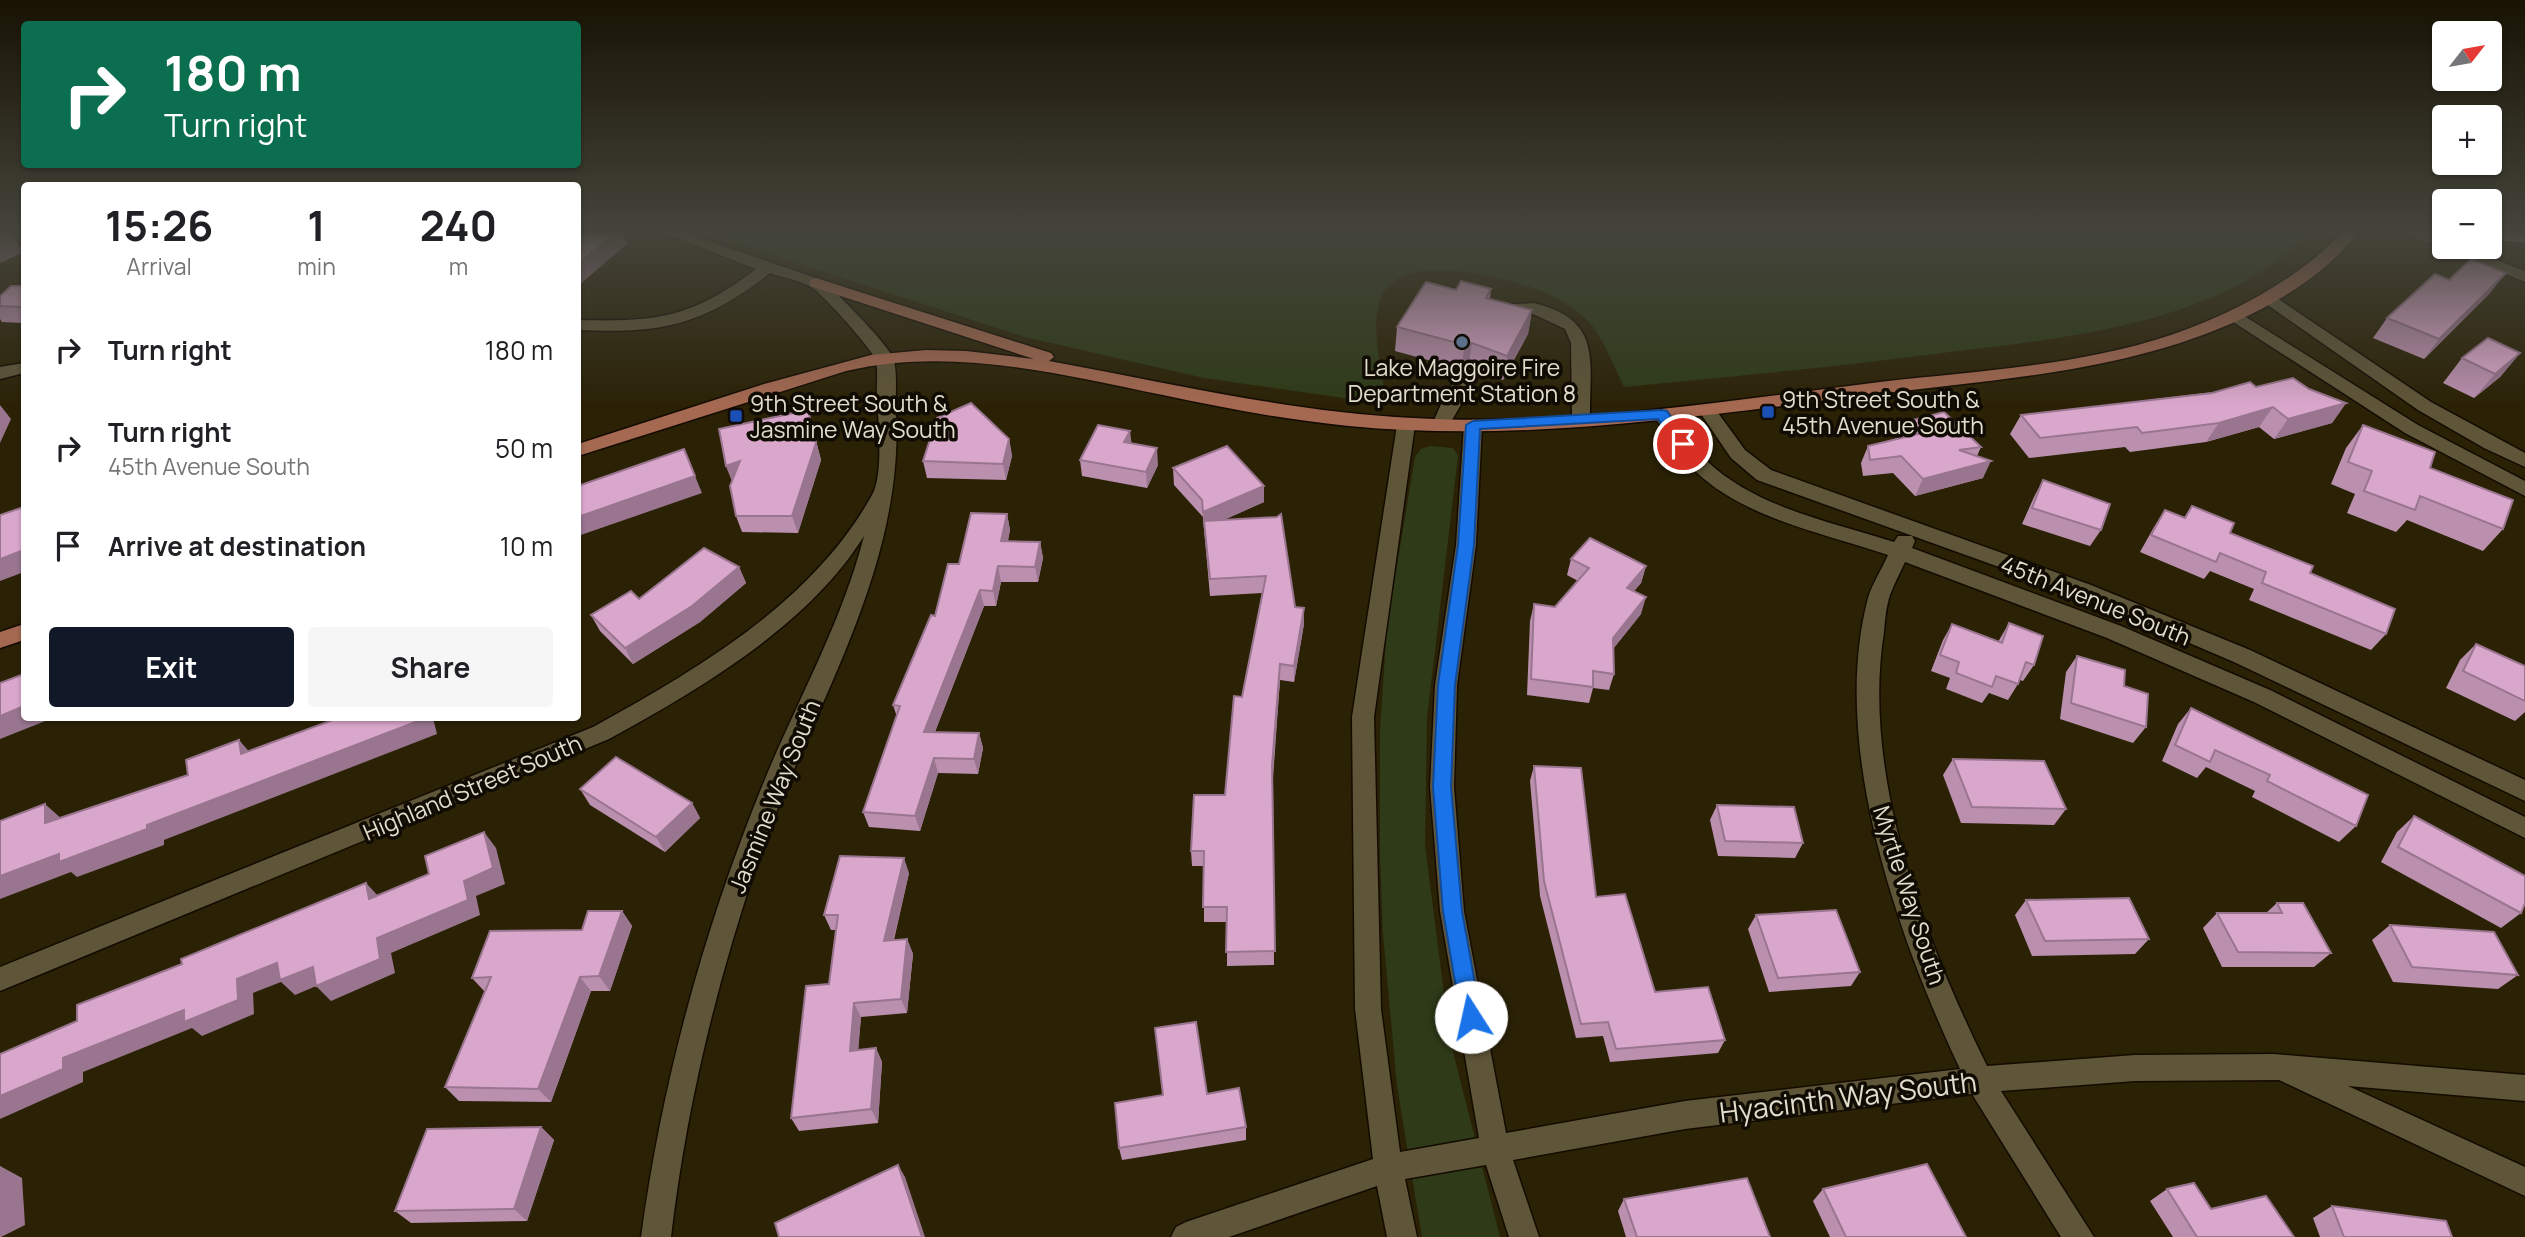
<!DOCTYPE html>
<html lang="en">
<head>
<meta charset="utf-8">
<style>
	body { margin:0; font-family:Manrope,sans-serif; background:#f6f6f6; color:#202124; height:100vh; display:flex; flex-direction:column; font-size:26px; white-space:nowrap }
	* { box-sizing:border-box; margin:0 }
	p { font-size:23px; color:#757577 }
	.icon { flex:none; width:38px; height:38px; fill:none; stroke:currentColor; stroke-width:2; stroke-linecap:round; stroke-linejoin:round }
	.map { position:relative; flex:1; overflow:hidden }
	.details { position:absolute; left:21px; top:182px; width:560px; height:539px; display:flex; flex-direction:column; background:#fff; border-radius:7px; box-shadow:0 2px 5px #0004 }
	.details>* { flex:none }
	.top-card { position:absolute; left:21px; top:21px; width:560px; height:147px; border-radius:7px; box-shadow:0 2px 5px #0004; background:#0b6e4f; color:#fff; overflow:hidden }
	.needle { width:46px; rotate:59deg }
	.buttons { position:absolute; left:2432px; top:21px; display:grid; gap:14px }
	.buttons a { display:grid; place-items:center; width:70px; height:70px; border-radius:7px; background:#fff; box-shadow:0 2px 5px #0004; font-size:35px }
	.pin { position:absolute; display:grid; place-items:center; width:60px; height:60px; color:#fff; margin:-30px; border:4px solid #fff; border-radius:50%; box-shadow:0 2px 7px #0007 }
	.me { position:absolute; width:77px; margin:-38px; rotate:350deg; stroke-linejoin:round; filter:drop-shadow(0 0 5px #0008) }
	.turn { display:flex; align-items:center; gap:24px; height:147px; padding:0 28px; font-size:32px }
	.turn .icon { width:91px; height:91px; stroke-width:2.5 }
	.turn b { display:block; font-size:49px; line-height:60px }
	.eta { display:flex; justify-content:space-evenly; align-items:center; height:119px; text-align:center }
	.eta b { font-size:42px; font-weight:700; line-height:49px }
	.action { display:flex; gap:14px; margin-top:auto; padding:14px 28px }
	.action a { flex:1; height:80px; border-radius:7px; background:#111827; color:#fff; font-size:28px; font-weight:700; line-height:80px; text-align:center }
	.action a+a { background:#f6f6f6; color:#202124 }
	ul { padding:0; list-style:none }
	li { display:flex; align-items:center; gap:21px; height:98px; padding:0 28px }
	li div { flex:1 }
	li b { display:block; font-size:26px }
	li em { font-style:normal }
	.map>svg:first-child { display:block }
	.green { fill:#2e3a18 }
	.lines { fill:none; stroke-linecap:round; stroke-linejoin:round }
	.minor-casing { stroke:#140b00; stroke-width:3 }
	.major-casing { stroke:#140b00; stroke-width:3 }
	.minor { fill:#5f5538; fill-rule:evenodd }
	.major { fill:#a56951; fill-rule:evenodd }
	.wall { fill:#bb90af }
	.shaded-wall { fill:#99758f }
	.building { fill:#daa7cc; stroke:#99758f; stroke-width:2 }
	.route { fill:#1a73e8; stroke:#114b97; stroke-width:2 }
	.service-dot { fill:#5c6f8a; stroke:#100c03; stroke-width:2.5 }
	.transit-dot { fill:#1a4fb4; stroke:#100c03; stroke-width:2.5 }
	.labels { text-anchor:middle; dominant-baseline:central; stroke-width:7; stroke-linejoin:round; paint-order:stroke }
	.poi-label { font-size:23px; fill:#e2dccc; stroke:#100c03; text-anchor:start }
	.street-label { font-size:23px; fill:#e2dccc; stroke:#100c03 }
	.near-street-label { font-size:28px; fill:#e2dccc; stroke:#100c03 }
</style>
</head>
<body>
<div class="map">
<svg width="2525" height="1237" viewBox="0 0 2525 1237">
	<rect width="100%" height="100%" fill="#2b2206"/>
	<g class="green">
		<path d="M704,233H2308C2217,329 2050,339 1926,355C1826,368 1725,377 1624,387C1615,369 1602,335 1588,321C1578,311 1558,297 1544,292C1510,278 1405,250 1383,294C1368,323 1382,369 1386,400H1357L1204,378L1025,337Z"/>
		<polygon points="1430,446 1453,448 1458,456 1427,718 1425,845 1450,1040 1500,1237 1422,1237 1397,1086 1383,934 1380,856 1380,730 1387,626 1415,457 1421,449"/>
	</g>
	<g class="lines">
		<defs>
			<g id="minor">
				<path d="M664,233H685L822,280C835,291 887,343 893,358C898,372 895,395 896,411C905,573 808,713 758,861C716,984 686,1109 671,1237H641C663,1075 707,918 770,767C803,690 843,618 864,536C808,626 700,689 609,739L0,991V967L593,727C697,670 813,602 872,495C884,474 878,420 877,395C876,385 879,367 875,358C868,345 823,294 811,287C799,280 783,278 770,273C704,325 661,334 578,330V320C657,322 692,318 756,269Z"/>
				<polygon points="2404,233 2426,233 2445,239 2445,247 2464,247 2525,271 2525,282"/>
				<polygon points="2268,292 2431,402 2525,453 2525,467 2484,448 2418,410 2262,301 2260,297"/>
				<path d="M1534,303C1604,320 1589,362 1590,420L1587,424H1575L1572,420L1571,343L1565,329L1531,313L1514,314L1504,319L1496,314L1503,305Z"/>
				<polygon points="2233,309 2418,425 2525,481 2525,496 2405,433 2227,318 2225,314"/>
				<polygon points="24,363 24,373 0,379 0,367"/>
				<path d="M1467,370L1476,376C1468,388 1452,428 1441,431L1435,429L1432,425L1445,395L1461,372Z"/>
				<polygon points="1707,404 1713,406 1745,450 1771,470 2091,585 2250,650 2525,780 2525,801 2234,662 2077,595 1757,480 1731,458 1701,414 1698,410"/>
				<path d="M1662,409L1668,411C1681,427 1693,447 1708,462C1757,508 1832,522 1894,542L1898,536H1912L1915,541L1912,548L2121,626L2270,690L2525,817V838L2254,702L2107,638L1905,562C1900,573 1894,584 1890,595C1886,607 1885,620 1884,632C1861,775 1925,940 1987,1066L2135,1055L2274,1054L2525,1075V1101L2348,1086L2525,1167V1196L2279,1080L2135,1081L2001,1091L2094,1237H2061L1972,1094L1685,1129L1513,1160L1539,1237H1509L1486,1165L1405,1179L1417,1237H1387L1377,1186L1229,1237H1171L1176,1227L1186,1222L1373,1159L1355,1009L1352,717L1397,425L1406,419L1415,425L1374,717L1381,1009L1400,1152L1479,1138L1440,911L1430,787L1435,685L1456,545L1464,425L1473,419L1482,425L1476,545L1457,685L1454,787L1464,911L1506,1133L1685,1101L1960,1069C1898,937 1829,745 1868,598C1872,584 1882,569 1888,555C1824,533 1745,519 1695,471C1680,457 1668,436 1656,419L1653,415Z"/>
			</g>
			<g id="major">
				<path d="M2342,233H2358C2315,287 2245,322 2180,343C2080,375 1975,382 1871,395C1698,416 1523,443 1349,426C1286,420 1224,408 1163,395C1060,374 951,346 846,371L578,456V444L764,384L871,355L926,350L966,351L1034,359L810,286V280L816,278L1051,353L1054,357L1049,361C1170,383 1289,412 1413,418C1569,427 1725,401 1880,382C1977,371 2078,366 2171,335C2234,313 2295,281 2342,233Z"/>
				<polygon points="24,624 24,640 0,648 0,632"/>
			</g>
		</defs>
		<use href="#minor" class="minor-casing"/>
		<use href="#major" class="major-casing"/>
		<use href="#minor" class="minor"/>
		<use href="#major" class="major"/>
	</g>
	<g class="wall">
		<polygon points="2490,233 2525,233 2525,243 2492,239 2490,237"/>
		<polygon points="24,286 24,323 2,322 0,319 0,296"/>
		<polygon points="1491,289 1490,299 1532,310 1528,334 1503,380 1468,368 1461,369 1395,351 1397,327 1456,290"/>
		<polygon points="2490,293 2424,359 2373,338 2387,318"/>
		<polygon points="2520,353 2500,377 2474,398 2443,383 2462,358"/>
		<polygon points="2256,387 2309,389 2346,403 2332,423 2274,439 2259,427 2206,442 2130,452 2125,447 2029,458 2010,434 2021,415"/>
		<polygon points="808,410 821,460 798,533 742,532 736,516 732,481 726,466"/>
		<polygon points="1909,421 1981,447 1977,456 1983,478 1915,496 1893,473 1863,476 1861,463 1868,446 1902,437"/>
		<polygon points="2363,425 2430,468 2503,529 2483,551 2407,520 2396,532 2347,513 2355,494 2331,484 2346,448"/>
		<polygon points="1009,439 1012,456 1006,480 927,478 923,461"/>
		<polygon points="1080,460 1158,465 1147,488 1082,476"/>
		<polygon points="1173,468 1264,486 1264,502 1223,520 1295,607 1304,608 1304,624 1294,682 1280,680 1273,778 1274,965 1227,966 1227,922 1204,922 1204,866 1192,866 1191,851 1225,795 1242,697 1262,593 1210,596 1203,517 1174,485"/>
		<polygon points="2043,480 2101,530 2090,546 2022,524 2034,497"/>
		<polygon points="2192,506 2230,533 2310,573 2386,634 2371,650 2249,600 2254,589 2210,571 2204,579 2140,552 2154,527 2165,510 2184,518"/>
		<polygon points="1007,514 1010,530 1008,541 1040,542 1043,558 1038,582 1001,582 996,606 984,606 935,732 979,733 983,748 978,774 938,773 920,831 869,827 863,812 897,717 893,705 959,564"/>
		<polygon points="1571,559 1646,566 1641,583 1634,591 1641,614 1613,649 1614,674 1609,690 1593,688 1589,703 1527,695 1530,621 1534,604 1555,607 1578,581 1567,575"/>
		<polygon points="739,567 746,583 700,622 633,664 600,631 591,615"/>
		<polygon points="2009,623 2034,665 2023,681 2020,680 2018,684 2008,700 1989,693 1982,703 1946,689 1950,678 1931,671 1943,640 1952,624 1998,642"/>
		<polygon points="2476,644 2525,666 2525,712 2515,721 2446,688 2460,660"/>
		<polygon points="2077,656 2146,727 2133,743 2060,719 2066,672"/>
		<polygon points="2191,708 2356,826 2339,842 2252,797 2255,791 2206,767 2197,778 2162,761 2178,724"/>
		<polygon points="1953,759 2066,809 2054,825 1961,823 1943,775"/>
		<polygon points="1534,766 1596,897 1655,992 1725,1040 1718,1053 1610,1062 1603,1036 1576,1038 1540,896 1530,781"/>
		<polygon points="580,789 692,803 700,818 665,852 590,805"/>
		<polygon points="1717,805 1803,843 1795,858 1718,856 1710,820"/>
		<polygon points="2414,816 2521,913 2501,928 2381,862 2397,832"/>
		<polygon points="909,873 894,940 907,939 913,954 907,1013 861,1017 858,1050 876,1048 882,1062 878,1123 799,1131 791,1118 829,984 836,930 831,930 824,915"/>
		<polygon points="2026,900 2149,939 2135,954 2032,956 2015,915"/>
		<polygon points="2277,903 2331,953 2314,967 2222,967 2203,928 2217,913 2266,913"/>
		<polygon points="622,911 632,926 610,991 591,991 551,1102 459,1101 445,1087 485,992 472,978 582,930"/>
		<polygon points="1756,915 1860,972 1851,986 1769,992 1748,929"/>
		<polygon points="2390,925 2518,975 2498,989 2393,982 2372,940"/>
		<polygon points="1207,1094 1246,1127 1246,1140 1122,1160 1119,1148"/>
		<polygon points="541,1127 554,1140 527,1221 411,1223 395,1211"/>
		<polygon points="1823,1189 1966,1237 1830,1237 1813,1201"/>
		<polygon points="2167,1189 2211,1209 2294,1237 2173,1237 2150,1201"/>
		<polygon points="1624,1199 1770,1237 1626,1237 1618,1211"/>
		<polygon points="2332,1206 2452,1237 2320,1237 2313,1218"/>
	</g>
	<g class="shaded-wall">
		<polygon points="615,233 623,233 627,244 578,286 578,264"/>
		<polygon points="12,236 24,252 0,263 0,241"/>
		<polygon points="2506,273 2490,293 2424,359 2439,339"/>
		<polygon points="1532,310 1528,334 1503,380 1507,356"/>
		<polygon points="1472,343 1468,368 1461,369 1465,345"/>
		<polygon points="2520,353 2500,377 2474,398 2495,374"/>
		<polygon points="2346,403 2332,423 2274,439 2288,419"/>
		<polygon points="0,405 11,419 0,443"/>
		<polygon points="2273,407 2259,427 2206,442 2219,423"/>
		<polygon points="808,410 821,460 798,533 792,516"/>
		<polygon points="1130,431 1132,447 1124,442"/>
		<polygon points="1009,439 1012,456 1006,480 1003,464"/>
		<polygon points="1157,448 1158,465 1147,488 1146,472"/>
		<polygon points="740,461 733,482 726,466"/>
		<polygon points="1991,461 1983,478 1915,496 1923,479"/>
		<polygon points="695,476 702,493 578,536 578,517"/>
		<polygon points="1264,486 1264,502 1204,529 1203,512"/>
		<polygon points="1007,514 1010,530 1004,557 1001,541"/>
		<polygon points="1040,542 1043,558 1038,582 1035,567"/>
		<polygon points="24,550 24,572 0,581 0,559"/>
		<polygon points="998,566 1001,582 996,606 993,591"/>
		<polygon points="1646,566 1641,583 1623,604 1627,588"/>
		<polygon points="739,567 746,583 700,622 633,664 625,648"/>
		<polygon points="980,590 984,606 929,747 924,732"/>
		<polygon points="1646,597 1641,614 1608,655 1613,638"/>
		<polygon points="1304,608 1304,624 1294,682 1294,666"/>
		<polygon points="1280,664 1280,680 1272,782 1272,766"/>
		<polygon points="24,706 24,718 53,718 0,739 0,716"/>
		<polygon points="425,718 433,718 437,734 164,840 164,845 77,877 71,872 0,899 0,876 59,854 147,825"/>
		<polygon points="979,733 983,748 978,774 974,759"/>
		<polygon points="239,740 253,756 241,754"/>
		<polygon points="934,758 938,773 920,831 915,816"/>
		<polygon points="692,803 700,818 665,852 656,837"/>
		<polygon points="45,804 63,820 45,823"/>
		<polygon points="484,832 496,848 505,884 476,896 480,915 391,953 395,973 331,1001 316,986 377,938 464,881"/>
		<polygon points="904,858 909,873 890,955 884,941"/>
		<polygon points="366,883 380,898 369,899"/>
		<polygon points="622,911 632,926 610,991 599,976"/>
		<polygon points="907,939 913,954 907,1013 901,999"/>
		<polygon points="277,963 313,967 328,981 295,995 281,982 253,993 254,1014 202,1036 192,1028 83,1072 83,1082 0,1119 0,1096 63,1058 237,979"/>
		<polygon points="580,977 591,991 551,1102 538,1089"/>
		<polygon points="854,1003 861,1017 857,1065 850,1051"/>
		<polygon points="876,1048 882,1062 878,1123 871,1109"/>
		<polygon points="541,1127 554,1140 527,1221 514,1209"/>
		<polygon points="898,1165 905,1177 925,1237 922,1237"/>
		<polygon points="0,1166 22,1178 25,1225 1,1237 0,1237"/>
	</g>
	<g class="building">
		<polygon points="0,233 7,233 12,236 0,241"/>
		<polygon points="584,233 615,233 578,264 578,237"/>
		<polygon points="2471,259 2506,273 2439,339 2387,318 2435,274 2449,280"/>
		<polygon points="1461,281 1491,289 1486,298 1532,310 1507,356 1472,343 1465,345 1397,327 1426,282 1456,290"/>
		<polygon points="11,286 24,286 24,307 0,306 0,296"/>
		<polygon points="2488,338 2520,353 2495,374 2462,358"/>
		<polygon points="2293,378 2309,389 2346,403 2288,419 2273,407 2219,423 2142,433 2137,427 2040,438 2021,415 2212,393 2250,382 2256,387"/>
		<polygon points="971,403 1009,439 1003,464 923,461 937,418"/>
		<polygon points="808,410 816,443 792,516 736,516 730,486 740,461 726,466 719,429"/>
		<polygon points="1944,412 1981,447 1959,450 1991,461 1923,479 1901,456 1870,460 1868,446 1922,433 1909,421"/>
		<polygon points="1098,425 1130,431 1124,442 1157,448 1146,472 1080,460"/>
		<polygon points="2363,425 2435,452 2430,468 2513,500 2503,529 2420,496 2415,510 2364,491 2372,471 2348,462"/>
		<polygon points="1227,446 1264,486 1203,512 1202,500 1173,468"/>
		<polygon points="684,449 695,476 578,517 578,486"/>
		<polygon points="2043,480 2110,504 2101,530 2032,508"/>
		<polygon points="2192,506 2234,523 2230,533 2313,566 2310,573 2395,609 2386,634 2262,583 2266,572 2220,553 2216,562 2151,535 2165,510 2185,518"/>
		<polygon points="24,507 24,550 0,559 0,515"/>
		<polygon points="971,513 1007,514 1001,541 1040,542 1035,567 998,566 993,591 980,590 924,732 979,733 974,759 934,758 915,816 863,812 900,706 893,705 931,615 935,616 948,564 959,564"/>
		<polygon points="1281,514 1295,607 1304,608 1294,666 1280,664 1272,766 1275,951 1226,952 1227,907 1203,907 1204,851 1191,851 1194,795 1225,795 1234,696 1242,697 1266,576 1210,579 1204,521 1277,517"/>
		<polygon points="1590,538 1646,566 1627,588 1646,597 1613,638 1614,674 1593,671 1593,687 1531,679 1534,604 1555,607 1589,568 1571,559"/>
		<polygon points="704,548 739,567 692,606 625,648 591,615 631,591 639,599"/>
		<polygon points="2009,623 2043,636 2034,665 2026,662 2018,684 1996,676 1992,687 1956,673 1959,662 1940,655 1952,624 2002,643"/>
		<polygon points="2476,644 2525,666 2525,701 2463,671"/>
		<polygon points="2077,656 2125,670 2124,686 2148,694 2146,727 2071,703"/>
		<polygon points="24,674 24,706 0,716 0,683"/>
		<polygon points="2191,708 2368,795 2356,826 2267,781 2270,775 2215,750 2210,762 2175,745"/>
		<polygon points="338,718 426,718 147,825 147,829 59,862 59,854 0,876 0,821 45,804 45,823 188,775 186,760 239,740 241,754"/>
		<polygon points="616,757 692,803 656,837 580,789"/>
		<polygon points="1953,759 2044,761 2066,809 1972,807"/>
		<polygon points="1534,766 1581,768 1596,897 1625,894 1655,992 1708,987 1725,1040 1616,1049 1608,1022 1581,1024 1544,881"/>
		<polygon points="1717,805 1794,807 1803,843 1725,841"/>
		<polygon points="2414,816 2525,876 2525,903 2521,913 2398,847"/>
		<polygon points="484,832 493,868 464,881 468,900 377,938 380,959 316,986 313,967 280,980 277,963 237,979 238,1000 184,1022 184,1010 63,1058 63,1069 0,1096 0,1054 77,1021 77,1005 182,964 181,959 366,883 369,899 429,874 425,856"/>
		<polygon points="840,856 904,858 884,941 907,939 901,999 854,1003 850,1051 876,1048 871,1109 791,1118 806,986 829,984 838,915 824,915"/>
		<polygon points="2129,898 2149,939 2045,941 2026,900"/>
		<polygon points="2277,903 2303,903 2331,953 2238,952 2217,913 2282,913"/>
		<polygon points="1836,910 1860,972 1778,978 1756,915"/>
		<polygon points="588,911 622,911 599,976 580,977 538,1089 445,1087 491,977 472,978 490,931 582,930"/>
		<polygon points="2390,925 2494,932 2518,975 2412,967"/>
		<polygon points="1196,1022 1207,1094 1239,1088 1246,1127 1119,1148 1115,1103 1163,1095 1155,1028"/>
		<polygon points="541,1127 514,1209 395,1211 427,1129"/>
		<polygon points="1927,1164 1966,1237 1846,1237 1823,1189"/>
		<polygon points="898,1165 922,1237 779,1237 775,1223"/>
		<polygon points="0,1166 2,1214 0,1215"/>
		<polygon points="1747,1178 1770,1237 1637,1237 1624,1199"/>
		<polygon points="2194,1183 2211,1209 2266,1196 2294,1237 2197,1237 2167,1189"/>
		<polygon points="2332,1206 2446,1221 2452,1237 2344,1237"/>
	</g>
	<linearGradient id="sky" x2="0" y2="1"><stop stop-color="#181303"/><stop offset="0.57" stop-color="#44443b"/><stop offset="1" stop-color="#44443b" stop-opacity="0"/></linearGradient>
	<rect width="2525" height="406" fill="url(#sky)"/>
	<polygon class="route" points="1662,410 1667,411 1690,444 1688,447 1678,447 1658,419 1480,429 1474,545 1455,685 1451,787 1462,911 1481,1017 1478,1023 1471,1026 1464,1023 1461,1017 1443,911 1433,787 1438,685 1458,545 1466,425 1473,421"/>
	<circle class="service-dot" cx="1462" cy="342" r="7"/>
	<g class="transit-dot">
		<rect x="1761" y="405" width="14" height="14" rx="3.5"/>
		<rect x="729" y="409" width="14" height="14" rx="3.5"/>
	</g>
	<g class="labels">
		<g class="poi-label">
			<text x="1462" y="367" text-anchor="middle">Lake Maggoire Fire<tspan x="1462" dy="26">Department Station 8</tspan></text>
			<text x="1782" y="399">9th Street South &amp;<tspan x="1782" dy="26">45th Avenue South</tspan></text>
			<text x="750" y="403">9th Street South &amp;<tspan x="750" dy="26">Jasmine Way South</tspan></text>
		</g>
		<g class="street-label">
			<text transform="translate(2096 600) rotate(22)">45th Avenue South</text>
			<text transform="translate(472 787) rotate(-23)">Highland Street South</text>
			<text transform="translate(774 796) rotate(-68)">Jasmine Way South</text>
			<text transform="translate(1910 895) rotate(72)">Myrtle Way South</text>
		</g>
		<g class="near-street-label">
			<text transform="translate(1848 1096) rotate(-7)">Hyacinth Way South</text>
		</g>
	</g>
</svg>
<div class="buttons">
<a><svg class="needle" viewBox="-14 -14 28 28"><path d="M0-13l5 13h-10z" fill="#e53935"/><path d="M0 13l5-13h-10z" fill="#757577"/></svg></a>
<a>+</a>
<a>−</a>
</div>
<div class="pin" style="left:1683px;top:444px;background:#d93025"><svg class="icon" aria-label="arrive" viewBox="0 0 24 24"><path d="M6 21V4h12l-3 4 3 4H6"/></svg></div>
<svg class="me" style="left:1471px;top:1017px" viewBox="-20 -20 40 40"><circle r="19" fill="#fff"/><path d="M0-13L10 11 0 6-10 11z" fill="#1a73e8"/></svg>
<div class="top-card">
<div class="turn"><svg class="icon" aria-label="right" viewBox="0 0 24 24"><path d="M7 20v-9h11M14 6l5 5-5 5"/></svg><div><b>180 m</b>Turn right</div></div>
</div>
<section class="details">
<div class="eta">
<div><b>15:26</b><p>Arrival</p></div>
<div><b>1</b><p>min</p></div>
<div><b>240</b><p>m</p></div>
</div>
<ul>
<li><svg class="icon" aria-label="right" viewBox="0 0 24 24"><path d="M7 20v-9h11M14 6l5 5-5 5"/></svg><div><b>Turn right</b></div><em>180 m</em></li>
<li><svg class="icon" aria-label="right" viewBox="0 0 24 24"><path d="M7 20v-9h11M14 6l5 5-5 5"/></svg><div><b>Turn right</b><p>45th Avenue South</p></div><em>50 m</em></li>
<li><svg class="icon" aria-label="arrive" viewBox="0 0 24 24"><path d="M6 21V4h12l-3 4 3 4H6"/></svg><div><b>Arrive at destination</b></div><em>10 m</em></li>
</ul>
<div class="action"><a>Exit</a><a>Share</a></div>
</section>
</div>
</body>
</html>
